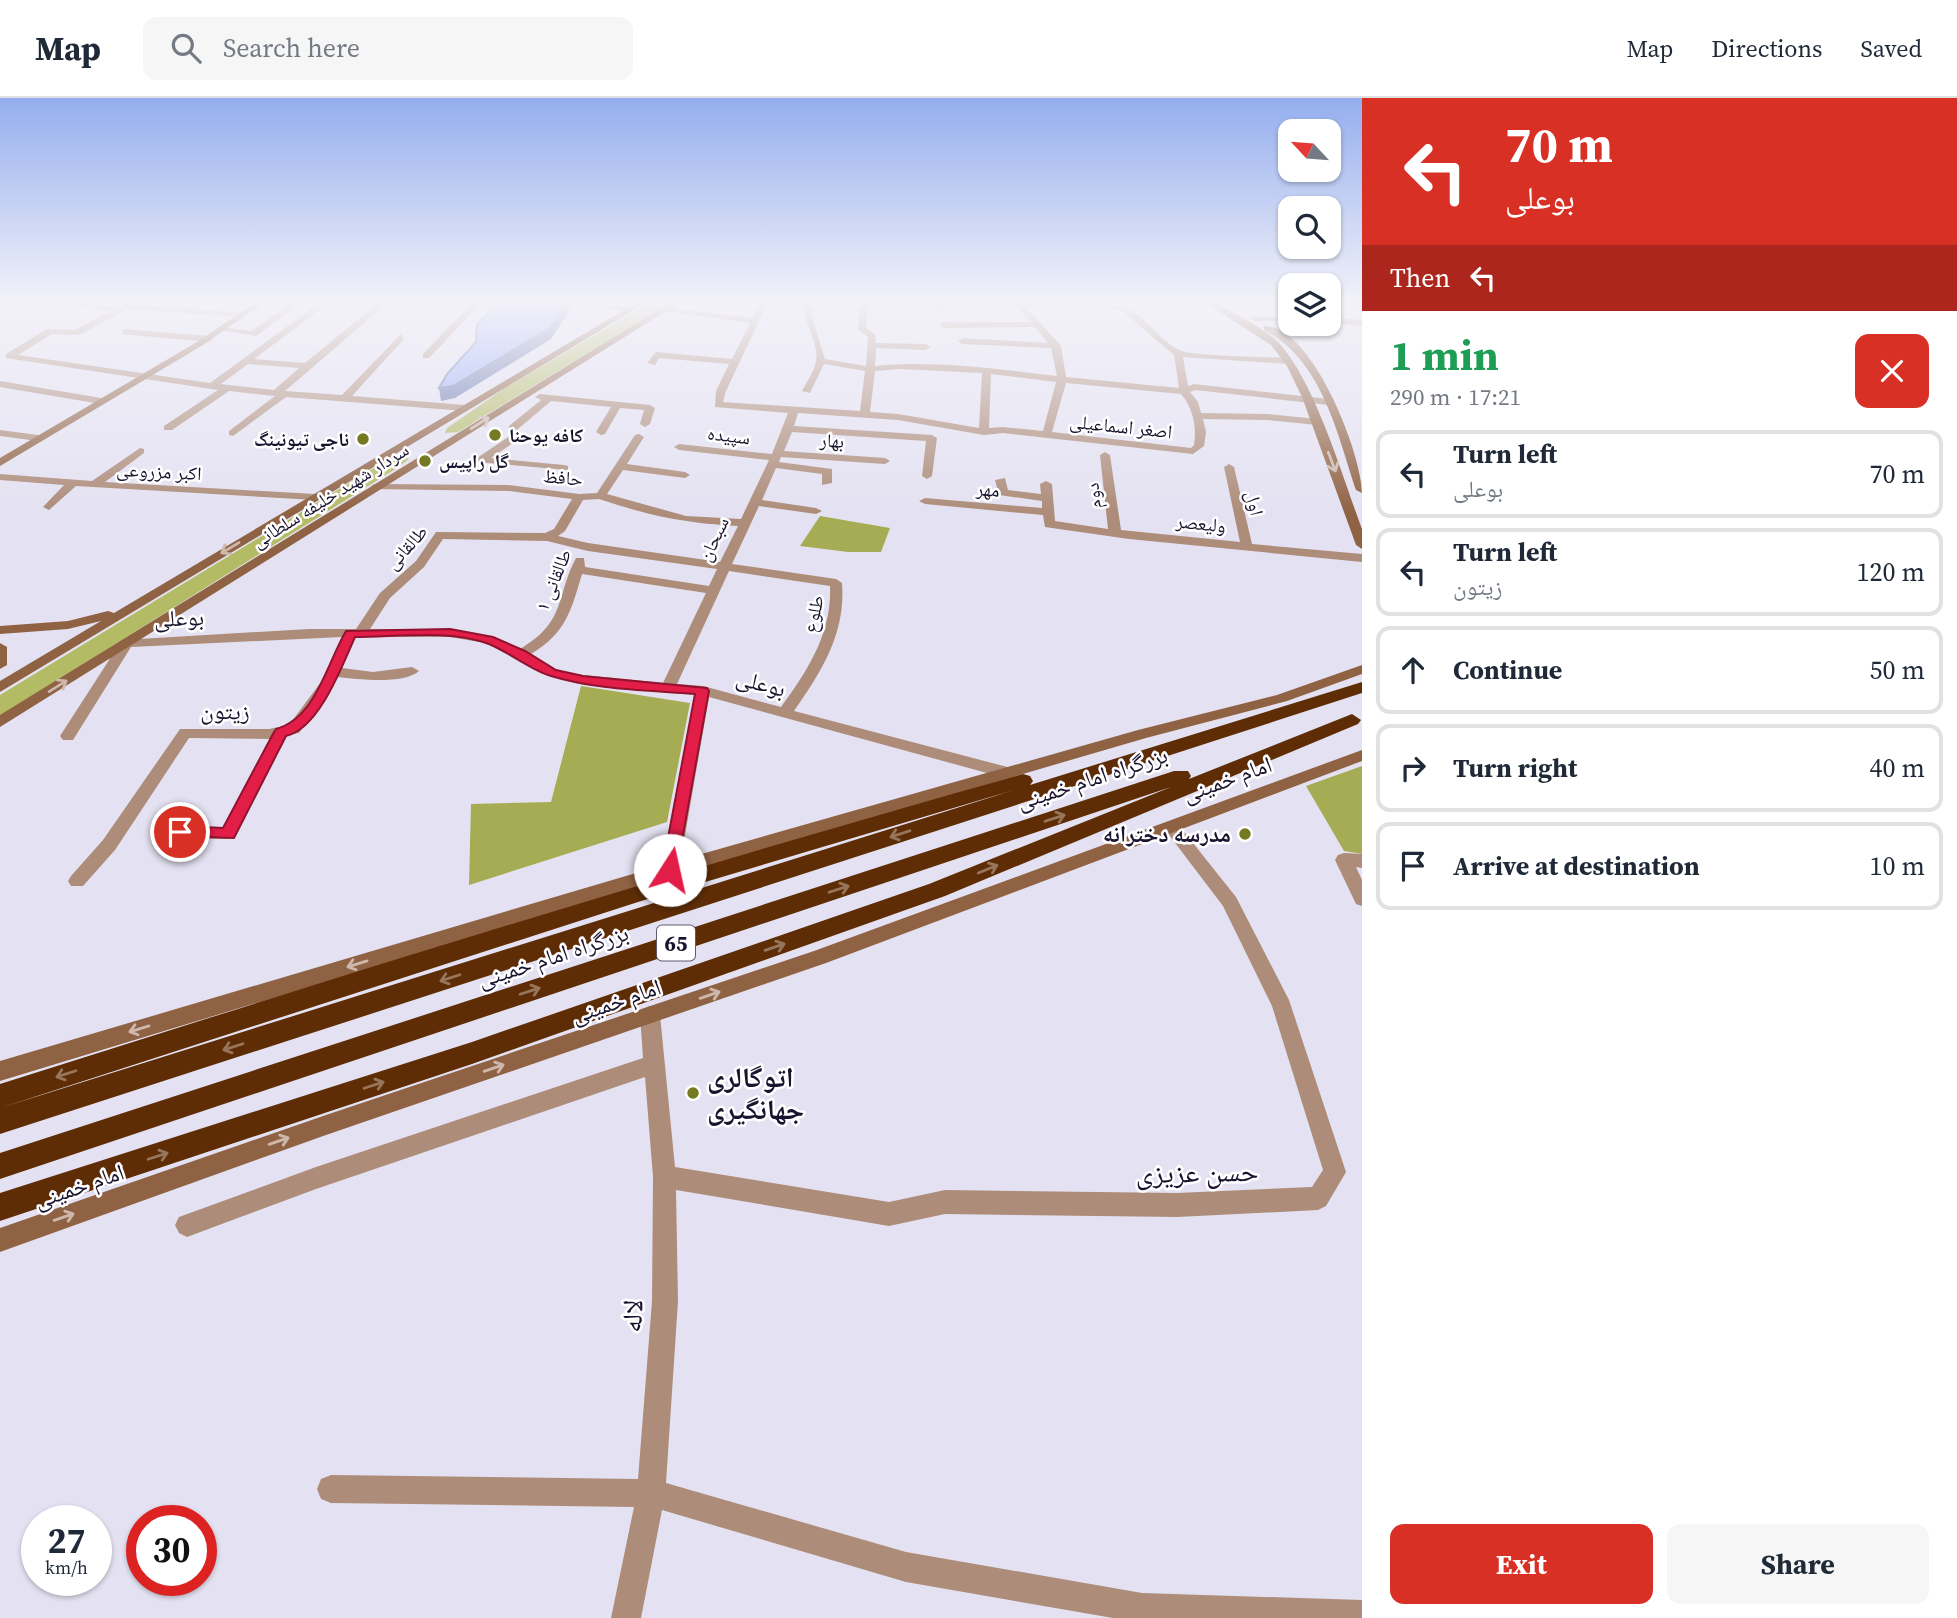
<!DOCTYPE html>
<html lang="en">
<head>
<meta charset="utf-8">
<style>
	body { margin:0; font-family:"Source Serif 4","Noto Naskh Arabic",serif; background:#f6f6f7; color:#1f2937; height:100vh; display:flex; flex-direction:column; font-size:26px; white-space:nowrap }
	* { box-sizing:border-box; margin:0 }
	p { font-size:23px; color:#747a83 }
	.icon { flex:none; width:38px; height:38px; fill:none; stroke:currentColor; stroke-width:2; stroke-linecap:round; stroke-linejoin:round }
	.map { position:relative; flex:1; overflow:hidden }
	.drawer { display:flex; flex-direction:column; background:#fff; width:595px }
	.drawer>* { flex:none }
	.guide { background:#d93025; color:#fff; overflow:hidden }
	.needle { width:46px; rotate:296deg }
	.tools { position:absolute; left:1278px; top:21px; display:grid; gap:14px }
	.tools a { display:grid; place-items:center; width:63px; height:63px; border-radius:14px; background:#fff; box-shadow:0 2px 5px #0004; font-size:35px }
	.speed { position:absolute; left:21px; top:1407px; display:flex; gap:14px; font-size:35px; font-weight:700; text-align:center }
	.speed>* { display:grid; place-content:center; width:91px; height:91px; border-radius:50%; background:#fff; box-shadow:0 2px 5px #0004; line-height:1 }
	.speed small { font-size:18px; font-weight:400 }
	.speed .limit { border:10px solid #d22; background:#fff; color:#111 }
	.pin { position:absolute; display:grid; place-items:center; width:60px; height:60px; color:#fff; margin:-30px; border:4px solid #fff; border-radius:50%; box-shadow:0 2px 7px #0007 }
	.me { position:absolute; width:77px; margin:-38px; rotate:10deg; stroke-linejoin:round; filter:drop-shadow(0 0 5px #0008) }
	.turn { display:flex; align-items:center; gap:24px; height:147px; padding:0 28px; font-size:32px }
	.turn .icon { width:91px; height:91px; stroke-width:2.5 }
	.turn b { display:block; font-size:49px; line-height:60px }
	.then { display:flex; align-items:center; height:66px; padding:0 28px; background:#0003; gap:14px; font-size:26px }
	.round { display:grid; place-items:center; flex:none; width:74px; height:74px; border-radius:14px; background:#f6f6f7 }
	.headline { display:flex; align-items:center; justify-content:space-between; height:119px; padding:0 28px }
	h1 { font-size:42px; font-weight:700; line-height:52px; color:#1e9e55 }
	.button { display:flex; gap:14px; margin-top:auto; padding:14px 28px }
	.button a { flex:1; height:80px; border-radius:14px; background:#d93025; color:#fff; font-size:28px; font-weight:700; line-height:80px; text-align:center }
	.button a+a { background:#f6f6f7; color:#1f2937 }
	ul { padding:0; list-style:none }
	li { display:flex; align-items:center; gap:21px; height:88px; margin:0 14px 10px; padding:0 14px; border:4px solid #e0e1e3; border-radius:14px }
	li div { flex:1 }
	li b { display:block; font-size:26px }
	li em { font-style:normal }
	header { display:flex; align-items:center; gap:42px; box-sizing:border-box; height:98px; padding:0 35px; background:#fff; border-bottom:2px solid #e0e1e3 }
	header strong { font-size:33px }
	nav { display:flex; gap:38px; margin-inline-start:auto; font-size:24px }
	.search { width:490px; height:63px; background:#f6f6f7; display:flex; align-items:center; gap:18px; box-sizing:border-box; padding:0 24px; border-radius:14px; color:#747a83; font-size:26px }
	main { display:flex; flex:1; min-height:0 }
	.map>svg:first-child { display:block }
	.green { fill:#b4bb65 }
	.forest { fill:#a6ac53 }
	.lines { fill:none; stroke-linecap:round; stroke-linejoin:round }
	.street { fill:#ad8c79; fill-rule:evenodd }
	.secondary { fill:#906244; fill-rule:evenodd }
	.highway { fill:#5f2d05; fill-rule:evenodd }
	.shaded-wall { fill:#6a78ae }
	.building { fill:#97abf9; stroke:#6a78ae; stroke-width:2 }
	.oneway { stroke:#cdb8ab }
	.oneway2 { stroke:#97765c }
	.route { fill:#e11d48; stroke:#92132f; stroke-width:2 }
	.poi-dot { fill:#747922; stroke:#fff; stroke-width:2.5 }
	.labels { text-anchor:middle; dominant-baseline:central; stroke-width:5; stroke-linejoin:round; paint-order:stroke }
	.far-street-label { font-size:19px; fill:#1a132f; stroke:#fff }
	.far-poi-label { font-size:19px; font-weight:bold; fill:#1a132f; stroke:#fff; text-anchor:start }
	.shield { fill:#fff; stroke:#5f5a6d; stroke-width:2 }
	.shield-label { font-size:21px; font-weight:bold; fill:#1a132f }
	.street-label { font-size:23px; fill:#1a132f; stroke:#fff }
	.poi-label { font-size:23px; font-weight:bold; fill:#1a132f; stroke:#fff; text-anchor:end }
	.near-poi-label { font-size:28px; font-weight:bold; fill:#1a132f; stroke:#fff; text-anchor:start }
	.near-street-label { font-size:28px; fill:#1a132f; stroke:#fff }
</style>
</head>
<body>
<header>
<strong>Map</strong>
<div class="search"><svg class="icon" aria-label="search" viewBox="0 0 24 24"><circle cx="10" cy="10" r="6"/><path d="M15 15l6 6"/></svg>Search here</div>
<nav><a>Map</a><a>Directions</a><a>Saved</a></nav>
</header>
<main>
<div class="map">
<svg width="1362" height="1520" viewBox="0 0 1362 1520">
	<rect width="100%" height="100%" fill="#e4e2f2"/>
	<g class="green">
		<polygon points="655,202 674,202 458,334 445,335 447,330 508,288"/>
		<polygon points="403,358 409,361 397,370 0,618 0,597 392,359"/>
	</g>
	<g class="forest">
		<polygon points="820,418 890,430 881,454 848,454 800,448"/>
		<polygon points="581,588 690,605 667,724 469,787 471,706 551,704"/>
		<polygon points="1362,668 1362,756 1344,753 1306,688"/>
	</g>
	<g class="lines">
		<g class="street">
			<path d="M44,202L118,209L132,202H142L136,206L246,215L243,219L128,211L79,237L52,236L18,257L210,285L314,209L321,211L254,261L305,265L382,202H391L285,293L342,297L401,236L404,241L352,298L465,307L470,310L465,313L286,299L233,338L229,337V333L275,298L229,293L172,332H164V328L218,292L6,260V256L47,231L75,232L110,213L47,205ZM248,266L299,270L274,292L221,286Z"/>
			<polygon points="475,202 484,202 429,260 423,260 423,256"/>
			<polygon points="538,202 567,202 635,211 631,213"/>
			<path d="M761,202H769L726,293L723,304L860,313L865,273L824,266L810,295L802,293C807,283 815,273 816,262C819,244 802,223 803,202H811L812,219L825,261L866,268L868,239L858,231L861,202H869L866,230L875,236L876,245L926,246L930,249L926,252L876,250L875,268C935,262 997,271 1057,278L1051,250L962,246L958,243L962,240L1048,245L1035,229L943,230L939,227L943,224H1031L1014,206L989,202L1108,205C1147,212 1150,236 1179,252C1189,258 1271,259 1288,260L1293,263L1288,266L1183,259L1188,288L1194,286L1329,301L1334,304L1329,307L1195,292L1190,294L1198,304L1201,315L1267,316L1317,321L1322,324L1317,327L1267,322L1203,321L1206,334L1204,348L1193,356L1003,335L984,337L898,322L798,315L794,328L932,337L937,340L932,378L927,381L922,378L926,343L792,334L784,353L885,360L890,363L885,366L781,359L779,364L832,371V385L822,387V376L776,370L762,402L816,410L822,413L816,416L759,408L732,466L836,481L842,485C846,535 822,573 794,613L1015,671L1017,675L1015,679L1009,681L709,599L679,772L676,777H664L661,772L695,597L583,587L552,579L485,545L450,539H355L342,570L373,574L412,569L419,573C403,587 358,581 338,579L299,635L287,637L234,739L228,741L180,740L171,734L180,728L223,729L270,641L189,640L115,752L83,788H71L68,783L71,778L103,742L180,631H269L289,627L321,584L342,539L131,549L73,642H63L60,638L122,542L309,531H356L380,495L416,463L436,434L545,435L554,431L572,401L509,393L372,391V387L376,386L509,387L579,396L597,395L635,337L639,336L644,339L627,366L685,374L690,377L685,380L623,372L607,396L686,418L741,421L769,362L679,352L674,349L679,346L772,356L788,315L715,309L716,293L729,266L659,260L655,267L647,265L656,254L732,261L750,225L665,213L662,209L752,220ZM1026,209H1108L1121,212L1174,257L1179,290L1066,279L1061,248ZM900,271L982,275L979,330L898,316L870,314L875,273ZM991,276L1056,284L1043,333L1003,329L989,330ZM1066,285L1181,296C1193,310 1197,329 1194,347L1191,350L1052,334ZM599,401C651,418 683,425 738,428L720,464L588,445L558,438L565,433L583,402ZM443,441L547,443L588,453L717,471L709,488L585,469L584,460H576C555,500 567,523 520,551C471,529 423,531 370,531L390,500L424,469ZM729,473L830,488C832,535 808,572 781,609L703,588L677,586ZM582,476L706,495L663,585L583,577L557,572L531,556C566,535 571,513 582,476Z"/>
			<polygon points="938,202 946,202 943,212 936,210"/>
			<polygon points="1278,202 1286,202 1290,206 1290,213"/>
			<polygon points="294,203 301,205 256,238 218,232 222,229 251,233"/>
			<polygon points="1250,219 1290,219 1290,223 1253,223"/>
			<polygon points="1328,220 1362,222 1362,228 1328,225"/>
			<polygon points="124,231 209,238 213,241 209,244 121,236"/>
			<polygon points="0,283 101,300 106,303 101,306 0,289"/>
			<polygon points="540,296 650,307 655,310 650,326 645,329 640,326 644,312 620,310 605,336 601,337 596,334 611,309 551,303 518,331 520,340 491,360 564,367 568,368 568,372 477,364 477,360 511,337 509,328 541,302 535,299"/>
			<polygon points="0,332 38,337 43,340 38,343 0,338"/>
			<polygon points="140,350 144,351 144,355 105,384 315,396 321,399 315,402 76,388 49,412 43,409 64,387 0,382 0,376 92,383"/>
			<polygon points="1105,354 1110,357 1121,432 1240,444 1224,369 1229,366 1234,369 1252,446 1362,456 1362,464 1129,441 1045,429 1043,417 925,406 919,403 925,400 1042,410 1042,403 999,397 995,382 1005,380 1008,392 1041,396 1040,386 1046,383 1052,386 1055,423 1108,431 1100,357"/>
			<polygon points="1171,723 1177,725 1236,799 1289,902 1346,1074 1326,1108 1318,1112 1177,1119 945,1116 889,1128 676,1092 678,1203 666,1385 906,1454 1142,1495 1362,1502 1362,1520 1113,1520 906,1484 662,1412 641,1520 611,1520 634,1409 331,1405 321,1401 317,1391 321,1381 331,1377 638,1381 652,1203 653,1079 645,979 316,1091 187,1139 179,1135 175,1127 179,1119 316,1069 643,960 640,917 643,911 650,908 657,911 660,917 675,1069 889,1104 945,1092 1177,1095 1312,1089 1323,1072 1272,908 1223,808 1163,729"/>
			<polygon points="1344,755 1362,756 1362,770 1356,769 1362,782 1362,808 1356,806 1335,762 1338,757"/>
		</g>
		<g class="secondary">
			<polygon points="259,202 268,202 203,247 0,368 0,360 197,244"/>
			<polygon points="641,202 651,202 0,594 0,583 101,523 68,531 0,536 0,528 68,523 108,513 114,515"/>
			<polygon points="674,202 684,202 0,629 0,617"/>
			<path d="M1201,202H1211C1230,214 1264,229 1279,245C1316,286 1342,378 1362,431V451L1356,447L1302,299L1287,268L1271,247Z"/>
			<path d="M1264,228C1312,227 1362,356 1362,395L1356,392C1337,335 1322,262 1264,232Z"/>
			<polygon points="0,545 7,549 7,567 0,571"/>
			<polygon points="1362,567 1362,576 1287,603 1146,640 670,779 0,983 0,963 670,765 1138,632 1277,597"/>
			<polygon points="1362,652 1362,663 826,865 326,1037 0,1154 0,1130 326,1017 814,853"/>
		</g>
		<g class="highway">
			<path d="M1362,584V595L0,1036V1010L1014,692L638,804L0,1010V986C340,878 680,772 1023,676L1030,678L1033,683L1030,687Z"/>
			<polygon points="1352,616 1361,622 1358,626 945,798 472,966 0,1123 0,1095 472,944 929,786 1171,689 0,1081 0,1055 1174,673 1188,673 1191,678 1189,681"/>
		</g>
	</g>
	<polygon class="shaded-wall" points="568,202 572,202 572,209 551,241 455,300 441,303 439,290"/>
	<polygon class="building" points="499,202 568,202 550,230 453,288 439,290 447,276 476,244 477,227"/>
	<defs><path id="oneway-shaft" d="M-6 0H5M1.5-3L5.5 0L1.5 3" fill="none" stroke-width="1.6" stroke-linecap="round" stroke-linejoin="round" transform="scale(1.75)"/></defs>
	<g class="oneway">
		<use href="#oneway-shaft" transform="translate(480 325) rotate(-32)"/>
		<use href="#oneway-shaft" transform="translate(1332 364) rotate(69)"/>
		<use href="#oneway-shaft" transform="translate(230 450) rotate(149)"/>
		<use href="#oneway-shaft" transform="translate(58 588) rotate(-32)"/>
		<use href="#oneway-shaft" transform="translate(357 866) rotate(163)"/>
		<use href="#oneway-shaft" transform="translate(710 897) rotate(-19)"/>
		<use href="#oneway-shaft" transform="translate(139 931) rotate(163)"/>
		<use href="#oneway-shaft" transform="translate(494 970) rotate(-19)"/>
		<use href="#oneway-shaft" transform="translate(279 1043) rotate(-19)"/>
		<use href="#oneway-shaft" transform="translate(64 1119) rotate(-19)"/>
	</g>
	<g class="oneway2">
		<use href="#oneway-shaft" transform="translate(1055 720) rotate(-18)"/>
		<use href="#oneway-shaft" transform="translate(900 736) rotate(162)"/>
		<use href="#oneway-shaft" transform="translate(988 771) rotate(-22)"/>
		<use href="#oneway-shaft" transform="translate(839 791) rotate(-18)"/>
		<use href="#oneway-shaft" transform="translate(775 849) rotate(-19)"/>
		<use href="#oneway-shaft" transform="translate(450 880) rotate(162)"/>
		<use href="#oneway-shaft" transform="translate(530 893) rotate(-18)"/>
		<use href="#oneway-shaft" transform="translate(233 949) rotate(162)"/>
		<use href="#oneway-shaft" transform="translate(66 976) rotate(162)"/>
		<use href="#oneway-shaft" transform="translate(374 987) rotate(-18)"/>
		<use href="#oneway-shaft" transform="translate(158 1058) rotate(-18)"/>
	</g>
	<linearGradient id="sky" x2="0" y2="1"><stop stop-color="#94aeee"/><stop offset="0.49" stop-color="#f3f2f9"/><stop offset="1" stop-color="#f3f2f9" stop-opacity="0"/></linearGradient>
	<rect width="1362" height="415" fill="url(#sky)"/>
	<path class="route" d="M450,531L493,539L525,553L556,572L583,578L707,590L709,593L676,776H664L662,772L695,596C648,592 597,592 551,578C532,573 509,554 489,546C449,531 397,539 355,539C342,568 319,631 286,638L234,740L174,738L172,734L174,730L180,728L223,730L274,634L276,631C316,620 327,565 346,533Z"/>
	<g class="poi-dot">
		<circle cx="495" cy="337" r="7"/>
		<circle cx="363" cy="341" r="7"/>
		<circle cx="425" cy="363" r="7"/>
		<circle cx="1245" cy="736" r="7"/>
		<circle cx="693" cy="995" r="7"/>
	</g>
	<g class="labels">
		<g class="far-street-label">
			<text transform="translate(1121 328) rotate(6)">اصغر اسماعیلی</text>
			<text transform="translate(729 337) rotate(7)">سپیده</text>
			<text transform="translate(832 342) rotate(4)">بهار</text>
			<text transform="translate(159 373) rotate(3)">اکبر مزروعی</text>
			<text transform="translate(563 379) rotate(5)">حافظ</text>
			<text transform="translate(988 391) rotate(5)">مهر</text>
			<text transform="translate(330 397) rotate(-32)">سردار شهید خلیفه سلطانی</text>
			<text transform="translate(1093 398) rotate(-97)">دوم</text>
			<text transform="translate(1255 405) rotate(77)">اول</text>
			<text transform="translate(1201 425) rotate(6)">ولیعصر</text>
			<text transform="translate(713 441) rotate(-65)">سبحان</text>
			<text transform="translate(406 449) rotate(-48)">طالقانی</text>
			<text transform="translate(553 482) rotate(-68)">طالقانی ۱</text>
			<text transform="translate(813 516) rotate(-78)">طلوع</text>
		</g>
		<g class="far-poi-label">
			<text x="509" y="337">کافه یوحنا</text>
			<text x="349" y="341" text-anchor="end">ناجی‌ تیونینگ</text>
			<text x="439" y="363">گل راپیس</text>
		</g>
		<rect class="shield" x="657" y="827.5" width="38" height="35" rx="5"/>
		<g class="shield-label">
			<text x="676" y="845">65</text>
		</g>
		<g class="street-label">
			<text transform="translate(179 520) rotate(-2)">بوعلی</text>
			<text transform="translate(761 585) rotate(15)">بوعلی</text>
			<text transform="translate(225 613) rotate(1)">زیتون</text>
			<text transform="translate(1092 680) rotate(-18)">بزرگراه امام خمینی</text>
			<text transform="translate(1227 681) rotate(-20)">امام خمینی</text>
			<text transform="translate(553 858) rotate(-18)">بزرگراه امام خمینی</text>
			<text transform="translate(616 903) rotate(-19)">امام خمینی</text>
			<text transform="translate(79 1088) rotate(-19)">امام خمینی</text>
		</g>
		<g class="poi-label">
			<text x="1231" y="736">مدرسه دخترانه</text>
		</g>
		<g class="near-poi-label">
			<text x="707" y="979">اتوگالری<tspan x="707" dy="32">جهانگیری</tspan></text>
		</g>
		<g class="near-street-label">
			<text transform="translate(1197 1074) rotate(-1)">حسن عزیزی</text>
			<text transform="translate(632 1218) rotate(-87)">لاله</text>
		</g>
	</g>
</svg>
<div class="tools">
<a><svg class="needle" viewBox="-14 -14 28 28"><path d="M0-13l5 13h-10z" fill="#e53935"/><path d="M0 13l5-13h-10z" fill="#747a83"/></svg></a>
<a><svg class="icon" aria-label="search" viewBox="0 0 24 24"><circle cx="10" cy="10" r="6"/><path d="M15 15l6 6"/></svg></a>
<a><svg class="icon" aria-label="layers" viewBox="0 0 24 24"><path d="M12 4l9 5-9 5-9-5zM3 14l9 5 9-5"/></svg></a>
</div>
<div class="speed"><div>27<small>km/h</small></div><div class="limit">30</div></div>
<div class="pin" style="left:180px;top:734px;background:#d93025"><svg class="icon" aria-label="arrive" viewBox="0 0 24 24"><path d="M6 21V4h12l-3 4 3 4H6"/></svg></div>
<svg class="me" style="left:670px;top:772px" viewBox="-20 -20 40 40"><circle r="19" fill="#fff"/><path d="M0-13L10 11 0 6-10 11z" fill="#e11d48"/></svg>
</div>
<section class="drawer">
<div class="guide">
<div class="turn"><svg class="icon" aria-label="left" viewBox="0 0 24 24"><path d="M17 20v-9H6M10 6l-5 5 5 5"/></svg><div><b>70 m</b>بوعلی</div></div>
<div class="then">Then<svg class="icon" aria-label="left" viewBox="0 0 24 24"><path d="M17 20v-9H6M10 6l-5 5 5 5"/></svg></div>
</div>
<div class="headline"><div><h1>1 min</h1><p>290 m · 17:21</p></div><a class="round" style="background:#d93025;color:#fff"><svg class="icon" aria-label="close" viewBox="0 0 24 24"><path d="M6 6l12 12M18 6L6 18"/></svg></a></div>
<ul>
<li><svg class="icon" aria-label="left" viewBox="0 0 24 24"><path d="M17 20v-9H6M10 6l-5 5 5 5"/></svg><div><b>Turn left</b><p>بوعلی</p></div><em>70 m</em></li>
<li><svg class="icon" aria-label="left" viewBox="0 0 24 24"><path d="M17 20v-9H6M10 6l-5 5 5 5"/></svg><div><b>Turn left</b><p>زیتون</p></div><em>120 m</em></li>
<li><svg class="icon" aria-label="ahead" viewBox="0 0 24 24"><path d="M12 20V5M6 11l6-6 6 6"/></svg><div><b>Continue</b></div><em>50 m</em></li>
<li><svg class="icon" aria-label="right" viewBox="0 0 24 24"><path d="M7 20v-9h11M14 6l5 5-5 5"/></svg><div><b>Turn right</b></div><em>40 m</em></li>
<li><svg class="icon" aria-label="arrive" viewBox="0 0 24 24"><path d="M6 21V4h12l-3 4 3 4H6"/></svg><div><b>Arrive at destination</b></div><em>10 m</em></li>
</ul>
<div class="button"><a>Exit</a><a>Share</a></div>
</section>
</main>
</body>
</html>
